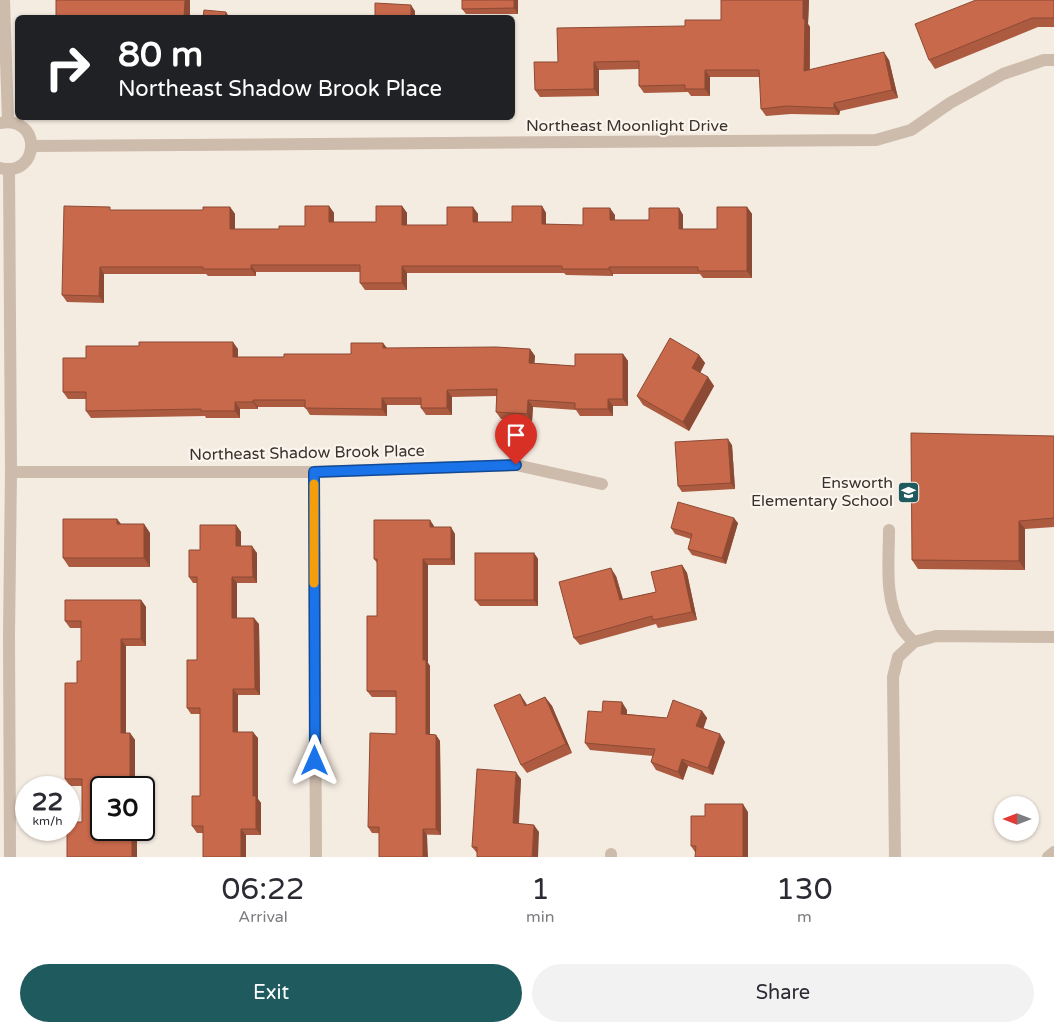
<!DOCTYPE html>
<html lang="en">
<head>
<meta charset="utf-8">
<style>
	body { margin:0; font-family:"Varela Round",sans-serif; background:#f2f2f3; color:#2b2b33; height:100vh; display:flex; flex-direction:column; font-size:19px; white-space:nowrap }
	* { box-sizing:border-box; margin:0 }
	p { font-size:16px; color:#7c7c81 }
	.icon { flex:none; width:28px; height:28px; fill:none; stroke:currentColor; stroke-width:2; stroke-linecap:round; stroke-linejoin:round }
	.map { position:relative; height:857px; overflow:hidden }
	.drawer { display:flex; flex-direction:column; background:#fff; flex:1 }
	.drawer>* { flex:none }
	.top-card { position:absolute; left:15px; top:15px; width:500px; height:105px; border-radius:8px; box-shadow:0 1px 4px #0004; background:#202124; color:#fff; overflow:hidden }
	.needle { width:32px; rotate:270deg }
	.fabs { position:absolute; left:994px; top:796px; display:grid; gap:10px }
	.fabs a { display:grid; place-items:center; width:45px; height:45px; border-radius:50%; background:#fff; box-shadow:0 1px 4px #0004; font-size:25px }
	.speed { position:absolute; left:15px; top:776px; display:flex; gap:10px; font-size:25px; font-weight:700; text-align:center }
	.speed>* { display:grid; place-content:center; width:65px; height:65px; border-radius:50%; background:#fff; box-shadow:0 1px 4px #0004; line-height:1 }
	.speed small { font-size:12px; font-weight:400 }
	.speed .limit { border:2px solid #111; border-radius:8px; background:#fff; color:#111 }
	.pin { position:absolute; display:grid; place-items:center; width:42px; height:42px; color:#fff; margin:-51px -21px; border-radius:50% 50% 50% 0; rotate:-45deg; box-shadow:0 0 5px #0007 }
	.pin .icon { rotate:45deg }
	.me { position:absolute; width:55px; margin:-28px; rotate:0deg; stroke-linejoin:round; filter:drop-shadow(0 0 4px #0008) }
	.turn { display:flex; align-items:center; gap:18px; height:105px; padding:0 20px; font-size:22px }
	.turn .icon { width:65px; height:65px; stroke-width:2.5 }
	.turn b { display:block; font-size:35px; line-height:42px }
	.eta { display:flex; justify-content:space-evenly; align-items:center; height:85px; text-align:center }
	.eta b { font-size:30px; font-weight:600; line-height:35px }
	.button { display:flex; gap:10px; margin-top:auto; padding:10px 20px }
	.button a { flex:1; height:58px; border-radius:30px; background:#1f5a5e; color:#fff; font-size:20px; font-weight:600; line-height:58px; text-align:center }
	.button a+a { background:#f2f2f3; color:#2b2b33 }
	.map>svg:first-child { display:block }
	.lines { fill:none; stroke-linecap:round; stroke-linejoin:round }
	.minor { stroke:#cdbbac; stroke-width:12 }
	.wall { fill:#ac5a40 }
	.shaded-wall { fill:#8c4a34 }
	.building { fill:#c8694b; stroke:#8c4a34 }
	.route-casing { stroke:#114b97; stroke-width:12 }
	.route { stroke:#1a73e8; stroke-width:9 }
	.slow { stroke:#f59e0b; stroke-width:9 }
	.labels { text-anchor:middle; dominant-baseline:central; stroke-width:4.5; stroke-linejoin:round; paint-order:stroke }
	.street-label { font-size:16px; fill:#3b302b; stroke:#fbf5ee }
	.poi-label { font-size:16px; fill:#3b302b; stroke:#fbf5ee; text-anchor:end }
</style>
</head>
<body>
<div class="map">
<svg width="1054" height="857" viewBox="0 0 1054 857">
	<rect width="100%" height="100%" fill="#f4ebe1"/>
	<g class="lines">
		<g class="minor">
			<polyline points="4,0 8,121"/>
			<path d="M0,123C43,115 40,178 0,168"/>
			<polyline points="32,146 876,140 911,130 950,103 1003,74 1044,60 1054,60"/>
			<polyline points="9,169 11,472 9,635 10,857"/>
			<polyline points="11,472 314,472 516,465 602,484"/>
			<polyline points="314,472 316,857"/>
			<path d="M889,530C889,562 884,599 901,627C904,633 910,638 914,642"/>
			<polyline points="611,854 611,857"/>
			<polyline points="895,857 893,677 898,657 914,642 936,636 1054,637"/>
			<polyline points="1048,857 1054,852"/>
		</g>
	</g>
	<g class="wall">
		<polygon points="190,0 190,18 56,18"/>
		<polygon points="462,0 518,0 518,14 466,14 462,9"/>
		<polygon points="721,0 809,0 808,24 810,27 810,70 889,60 898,98 840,111 839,115 791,114 766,116 761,109 760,77 710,77 710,96 691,96 688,92 644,93 639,86 639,69 599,70 599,96 540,97 535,90 558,62 685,26 721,20"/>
		<polygon points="1054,0 1054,27 1038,27 935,69 929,60"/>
		<polygon points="329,206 334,213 334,222 376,222 402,206 407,213 407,225 447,225 473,207 478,214 478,222 512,222 542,206 546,213 546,224 583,225 615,215 615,220 649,220 679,208 683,215 683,229 717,229 747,207 752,214 752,278 703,278 700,274 613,274 613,276 566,275 564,273 407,273 407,290 365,290 360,283 360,272 256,272 256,276 208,276 206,274 104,274 104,303 67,302 62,295 111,210 203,210 230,207 235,214 235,229 279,229 305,226"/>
		<polygon points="383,343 387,348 530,349 535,356 534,363 575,366 623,354 628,361 628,406 613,406 613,416 580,416 576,410 533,407 532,421 501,419 496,412 497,396 452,397 452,415 426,415 421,408 421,405 387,405 387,416 310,415 305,407 258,407 258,409 240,409 240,418 206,418 205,416 91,418 86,411 86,399 68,399 63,392 86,358 238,349 238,357 284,357 351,354"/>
		<polygon points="699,355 705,363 700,373 708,377 714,386 689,431 643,405 637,396"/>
		<polygon points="1054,436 1054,527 1025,529 1025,570 918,569 912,560"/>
		<polygon points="732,445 735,489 682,492 678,486"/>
		<polygon points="117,519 121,524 144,524 150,533 150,567 69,567 63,558"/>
		<polygon points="430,520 434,527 455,534 455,565 428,565 428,663 430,666 430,734 436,735 440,741 441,835 372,833 368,827 396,734 396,697 372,697 367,691 377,616 377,563 374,559"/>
		<polygon points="738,523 726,564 692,555 688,549 691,539 675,534 671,528"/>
		<polygon points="236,525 241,532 241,546 257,553 257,583 237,583 237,618 259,624 260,695 238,695 238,732 258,738 258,799 261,803 261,835 246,835 246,857 203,833 197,833 192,826 200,796 200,714 191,714 187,708 197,660 197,583 193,583 189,577 200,550"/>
		<polygon points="534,553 538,559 538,606 480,606 475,600"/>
		<polygon points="682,565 687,573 697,620 658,628 656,624 580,645 574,638 616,576 623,599 656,592"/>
		<polygon points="141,600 146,607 146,646 126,646 126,733 130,733 135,740 135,786 124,786 124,788 101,830 137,830 137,857 82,822 82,786 70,786 65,779 77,683 81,661 81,628 70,628 65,621"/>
		<polygon points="520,694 527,706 545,697 552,706 572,753 527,773 521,765"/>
		<polygon points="627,710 627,714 667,718 702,711 707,718 703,728 725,742 713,775 688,766 683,780 656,770 651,762 653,756 590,750 585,743 602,712"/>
		<polygon points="521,779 519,824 539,832 477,853 472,847"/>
		<polygon points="748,812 748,857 695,852 691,846 705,816"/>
	</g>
	<g class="shaded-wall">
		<polygon points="185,0 190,0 190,18 184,18"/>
		<polygon points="514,0 518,0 518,14 514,8"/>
		<polygon points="803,0 809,0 808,24 810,27 809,78 804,71 803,19"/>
		<polygon points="411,5 415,11 415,18 411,18"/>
		<polygon points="226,12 230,18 225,18"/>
		<polygon points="884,52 889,60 898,98 892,90"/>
		<polygon points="594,62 599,70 599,96 594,89"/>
		<polygon points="705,70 710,77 710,96 705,89"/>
		<polygon points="834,103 840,111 839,115 834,108"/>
		<polygon points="329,206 334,213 334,228 329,222"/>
		<polygon points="402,206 407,213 407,231 402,225"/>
		<polygon points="542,206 546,213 546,230 542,224"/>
		<polygon points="230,207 235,214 235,236 230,229"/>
		<polygon points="473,207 478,214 478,228 473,222"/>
		<polygon points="747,207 752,214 752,278 747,271"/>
		<polygon points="610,208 615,215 614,227 610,220"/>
		<polygon points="679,208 683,215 683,236 679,229"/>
		<polygon points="251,265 256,272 256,276 251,269"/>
		<polygon points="402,266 407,273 407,290 402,283"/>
		<polygon points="100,267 104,274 104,303 99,296"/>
		<polygon points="609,267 613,274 613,276 609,269"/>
		<polygon points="233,342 238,349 238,364 233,357"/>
		<polygon points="383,343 388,350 383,348"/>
		<polygon points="530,349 535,356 534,370 529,363"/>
		<polygon points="623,354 628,361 628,406 623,399"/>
		<polygon points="699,355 705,363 698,377 692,368"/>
		<polygon points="708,377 714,386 689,431 683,422"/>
		<polygon points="447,390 452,397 452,415 447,408"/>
		<polygon points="382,398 387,405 387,416 382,409"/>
		<polygon points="608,399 613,406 613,416 608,409"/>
		<polygon points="253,400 258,407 258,409 253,402"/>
		<polygon points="528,400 533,407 532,421 527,414"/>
		<polygon points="235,402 240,409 240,418 235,411"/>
		<polygon points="728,439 732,445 735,489 731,483"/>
		<polygon points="734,518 738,523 726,564 722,558"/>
		<polygon points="117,519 123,527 117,524"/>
		<polygon points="430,520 434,526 434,534 430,527"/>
		<polygon points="1019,521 1025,529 1025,570 1019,561"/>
		<polygon points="144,524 150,533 150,567 144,558"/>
		<polygon points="236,525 241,532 241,553 236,546"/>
		<polygon points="451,527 455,534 455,565 451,559"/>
		<polygon points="252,546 257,553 257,583 253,577"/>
		<polygon points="534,553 538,559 538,606 534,600"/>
		<polygon points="423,559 428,565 428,663 430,666 430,741 426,734 423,660"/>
		<polygon points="682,565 687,573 697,620 692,612"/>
		<polygon points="611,568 616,576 625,607 620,600"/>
		<polygon points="232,577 237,583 237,624 232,618"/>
		<polygon points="141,600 146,607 146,646 141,639"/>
		<polygon points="254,618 259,624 260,695 255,689"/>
		<polygon points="121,639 126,646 126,740 121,733"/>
		<polygon points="233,689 238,695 238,738 233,732"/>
		<polygon points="520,694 526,703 531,715 525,706"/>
		<polygon points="545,697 552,706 572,753 566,744"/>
		<polygon points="622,702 627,710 626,721 621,714"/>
		<polygon points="702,711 707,718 702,733 696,726"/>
		<polygon points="253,732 258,738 258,799 261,803 261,835 256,829 253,796"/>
		<polygon points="130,733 135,740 135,786 130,779"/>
		<polygon points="720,734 725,742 713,775 708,768"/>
		<polygon points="436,735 440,741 441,835 436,829"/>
		<polygon points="682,759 688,766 683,780 678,772"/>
		<polygon points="516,772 521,779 518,831 513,823"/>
		<polygon points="120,779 124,786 124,788 120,788"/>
		<polygon points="743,804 748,812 748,857 743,857"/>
		<polygon points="534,825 539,832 538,857 532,857"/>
		<polygon points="241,829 246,835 246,857 241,857"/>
		<polygon points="423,829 427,835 428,857 423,857"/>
		<rect x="132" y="830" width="5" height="27"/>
	</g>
	<g class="building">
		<polygon points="56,0 185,0 184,18 96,16 96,18 56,18"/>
		<polygon points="462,0 514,0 514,8 462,9"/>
		<polygon points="721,0 803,0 803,19 805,19 804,71 884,52 892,90 834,103 834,108 786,106 761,109 759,70 705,70 705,89 685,89 685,85 639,86 639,61 594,62 594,89 535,90 534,62 558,62 557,28 685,26 685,20 721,20"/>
		<polygon points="976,0 1054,0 1054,18 1032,18 929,60 915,24"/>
		<polygon points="375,3 411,5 411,18 375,18"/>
		<polygon points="204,10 226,12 225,18 203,18"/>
		<polygon points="64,206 110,207 110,210 203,210 203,207 230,207 230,229 279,229 279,226 305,226 305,206 329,206 329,222 376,222 376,206 402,206 402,225 447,225 447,207 473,207 473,222 512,222 512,206 542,206 542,224 583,225 583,208 610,208 610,220 649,220 649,208 679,208 679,229 717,229 717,207 747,207 747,271 698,271 698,267 609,267 609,269 562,269 562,266 402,266 402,283 360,283 360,265 251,265 251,269 203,269 203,267 100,267 99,296 62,295"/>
		<polygon points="670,338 699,355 692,368 708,377 683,422 637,396"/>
		<polygon points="139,342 233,342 233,357 284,357 284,354 351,354 351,343 383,343 383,348 496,347 530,349 529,363 575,366 575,354 623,354 623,399 608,399 608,409 575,409 575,403 528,400 527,414 496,412 497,389 447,390 447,408 421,408 421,398 382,398 382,409 305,408 305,400 253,400 253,402 235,402 235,411 201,411 201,409 86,411 86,392 63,392 63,358 86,358 86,346 139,346"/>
		<polygon points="911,433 1054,436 1054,518 1019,521 1019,561 912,560"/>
		<polygon points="728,439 731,483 678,486 675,442"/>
		<polygon points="678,502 734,518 722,558 688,549 692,534 671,528"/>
		<polygon points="63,519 117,519 117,524 144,524 144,558 63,558"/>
		<polygon points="374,520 430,520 430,527 451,527 451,559 423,559 423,660 426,660 426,734 436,735 436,829 423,829 423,857 379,857 379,827 368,827 370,733 396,734 396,691 367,691 367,616 377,616 377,559 374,559"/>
		<polygon points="200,525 236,525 236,546 252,546 253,577 232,577 232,618 254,618 255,689 233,689 233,732 253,732 253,796 256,796 256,829 241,829 241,857 203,857 203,826 192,826 192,796 200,796 200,708 187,708 187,660 197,660 197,577 189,577 189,550 200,550"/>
		<rect x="475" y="553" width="59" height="47"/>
		<polygon points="682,565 692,612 653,620 652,616 574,638 559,582 611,568 620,600 656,592 651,572"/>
		<polygon points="65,600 141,600 141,639 121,639 121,733 130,733 130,779 120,779 120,788 101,788 101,830 132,830 132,857 67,857 67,830 69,830 69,822 82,822 82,779 65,779 65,683 77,683 77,661 81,661 81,621 65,621"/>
		<polygon points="520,694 525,706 545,697 566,744 521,765 494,705"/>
		<polygon points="673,700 702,711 696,726 720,734 708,768 682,759 678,772 651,762 655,749 585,743 588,711 602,712 603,701 622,702 621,714 667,718"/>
		<polygon points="477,769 516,772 513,823 534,825 532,857 477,857 477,847 472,847"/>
		<polygon points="705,804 743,804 743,857 695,857 696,846 691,846 691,816 705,816"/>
	</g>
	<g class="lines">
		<defs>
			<polyline id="route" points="315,761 314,472 516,465"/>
		</defs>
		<use href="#route" class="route-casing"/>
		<use href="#route" class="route"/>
		<polyline class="slow" points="314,484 314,583"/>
	</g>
	<defs>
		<symbol id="school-square" viewBox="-11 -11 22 22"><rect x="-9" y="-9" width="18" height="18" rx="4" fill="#1f5a5e" stroke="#fbf5ee"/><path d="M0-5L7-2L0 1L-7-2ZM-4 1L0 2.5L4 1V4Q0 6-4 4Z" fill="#fff"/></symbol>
	</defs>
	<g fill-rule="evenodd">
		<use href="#school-square" x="896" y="480" width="25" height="25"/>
	</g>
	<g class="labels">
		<g class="street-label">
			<text x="627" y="126">Northeast Moonlight Drive</text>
			<text transform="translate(307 453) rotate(-1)">Northeast Shadow Brook Place</text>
		</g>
		<g class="poi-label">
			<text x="893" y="483">Ensworth<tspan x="893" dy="18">Elementary School</tspan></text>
		</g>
	</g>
</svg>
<div class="fabs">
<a><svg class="needle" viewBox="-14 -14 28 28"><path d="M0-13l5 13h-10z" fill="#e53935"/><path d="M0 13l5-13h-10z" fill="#7c7c81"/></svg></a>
</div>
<div class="speed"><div>22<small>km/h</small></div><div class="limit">30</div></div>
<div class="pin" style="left:516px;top:465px;background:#d93025"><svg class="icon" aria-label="arrive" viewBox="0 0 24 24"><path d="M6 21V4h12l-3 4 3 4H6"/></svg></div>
<svg class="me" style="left:315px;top:761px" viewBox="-20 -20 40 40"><path d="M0-17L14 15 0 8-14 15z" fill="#1a73e8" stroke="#fff" stroke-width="4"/></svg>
<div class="top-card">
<div class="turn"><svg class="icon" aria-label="right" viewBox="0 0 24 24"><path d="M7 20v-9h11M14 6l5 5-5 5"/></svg><div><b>80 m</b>Northeast Shadow Brook Place</div></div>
</div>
</div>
<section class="drawer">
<div class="eta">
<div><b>06:22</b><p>Arrival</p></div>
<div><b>1</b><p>min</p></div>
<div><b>130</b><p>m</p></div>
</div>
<div class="button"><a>Exit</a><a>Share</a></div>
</section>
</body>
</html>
